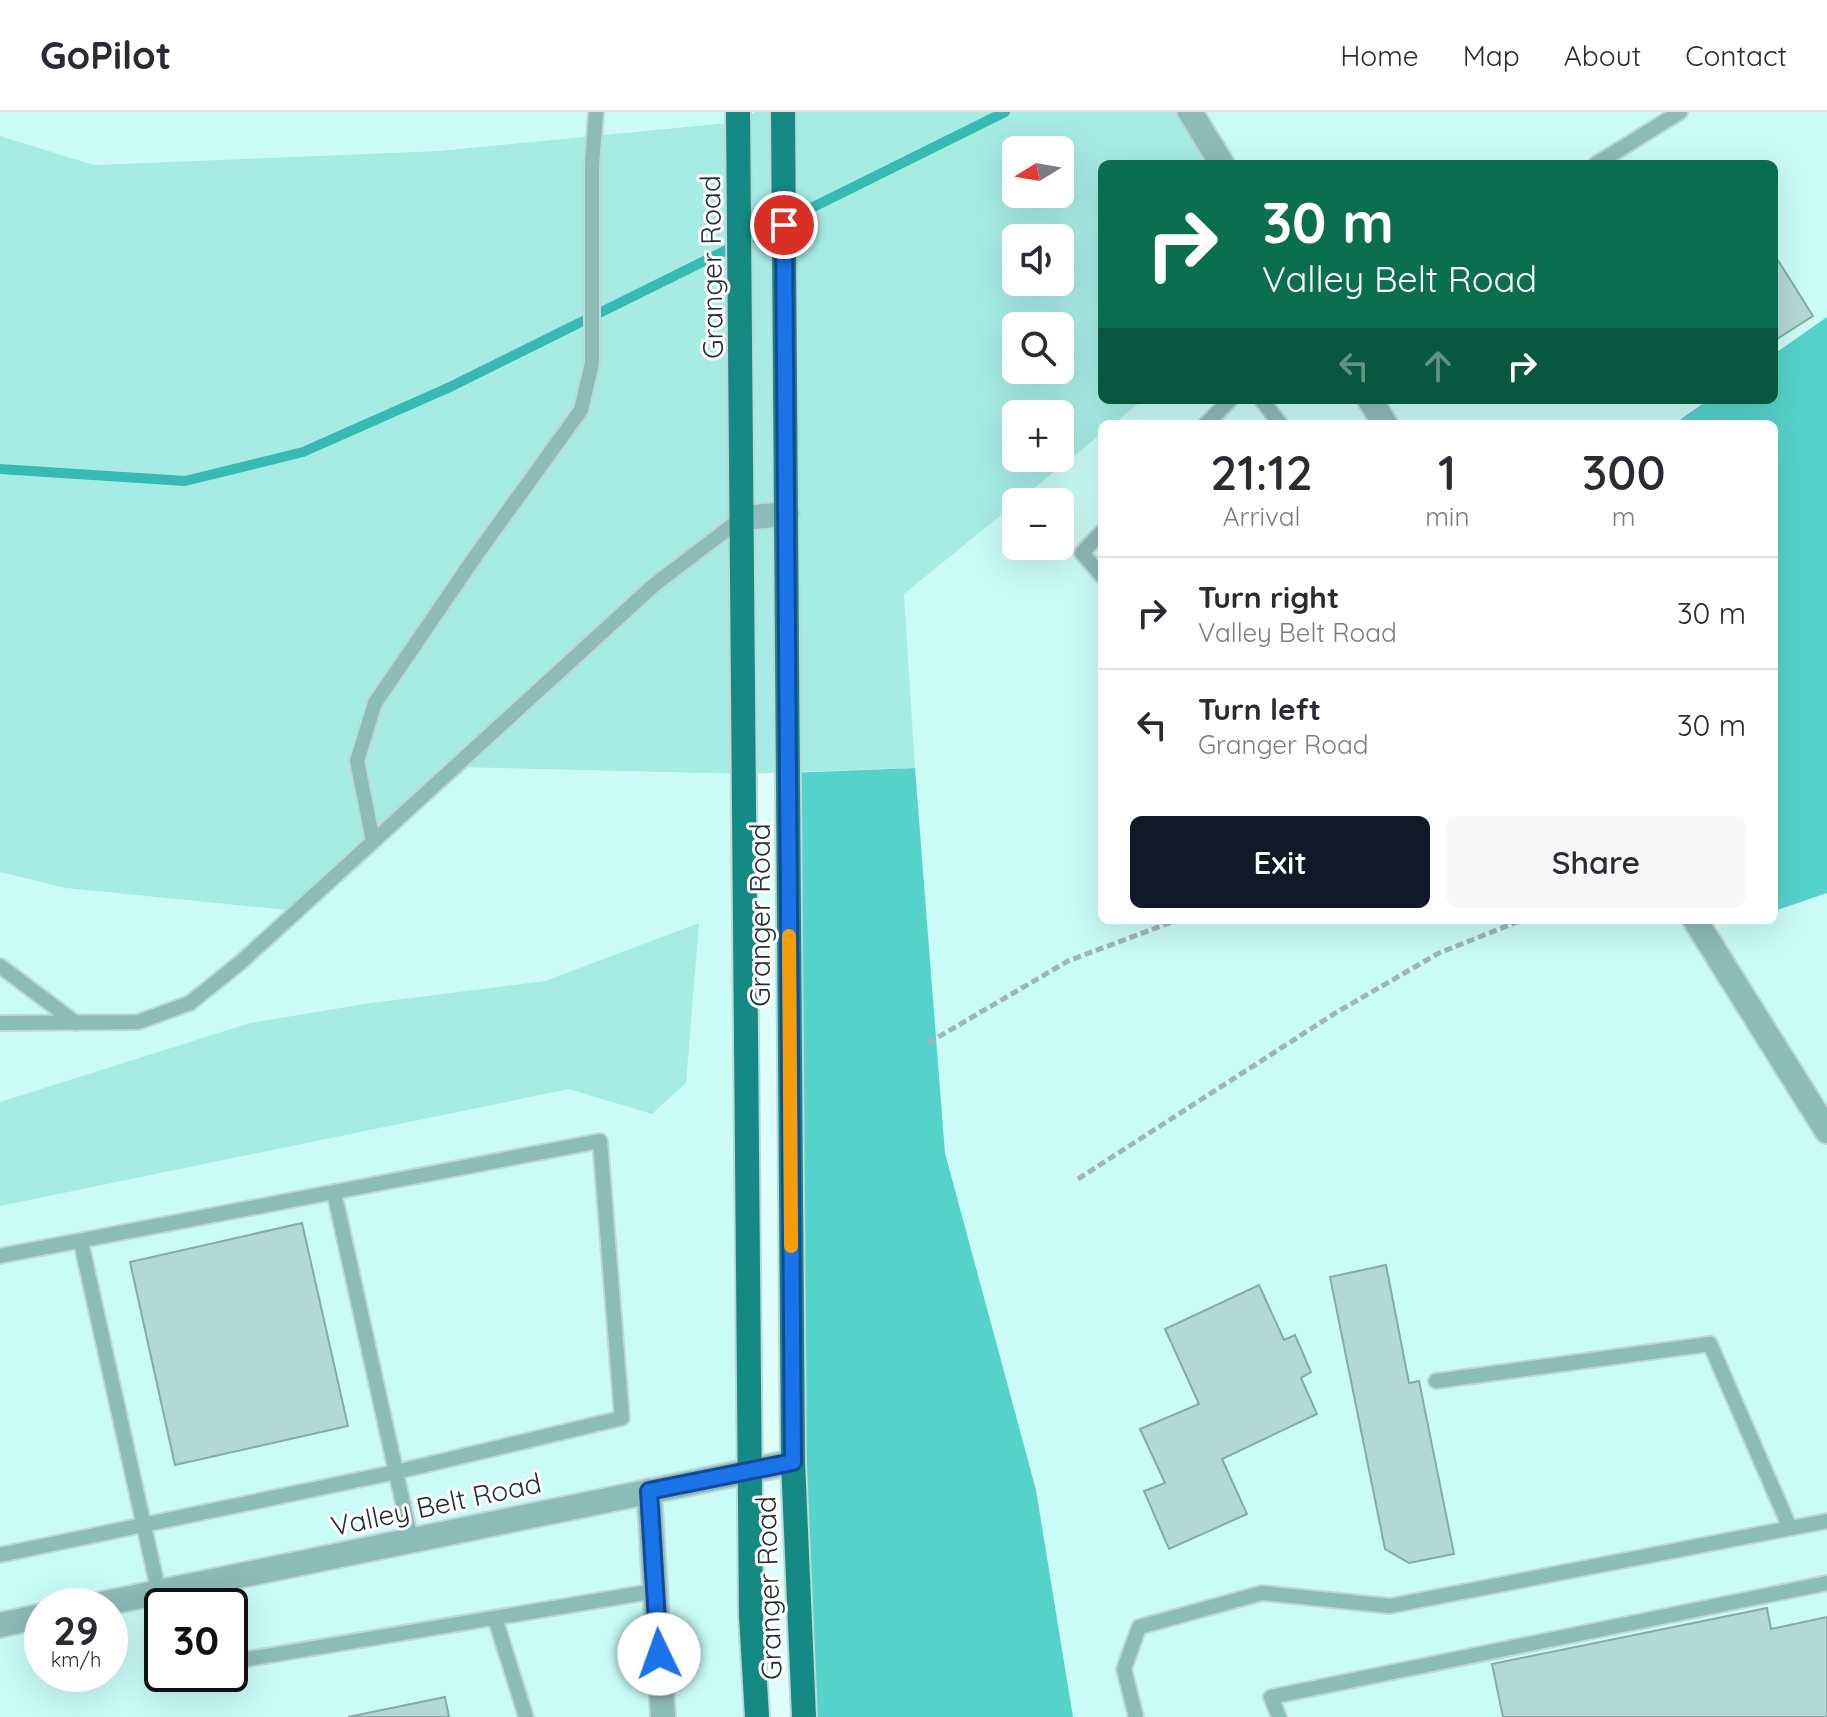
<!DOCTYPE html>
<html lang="en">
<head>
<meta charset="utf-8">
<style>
	body { margin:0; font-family:Quicksand,sans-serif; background:#f7f7f7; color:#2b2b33; height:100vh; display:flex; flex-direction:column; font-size:30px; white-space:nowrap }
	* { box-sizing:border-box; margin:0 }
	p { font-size:26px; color:#7c7c81 }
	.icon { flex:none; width:44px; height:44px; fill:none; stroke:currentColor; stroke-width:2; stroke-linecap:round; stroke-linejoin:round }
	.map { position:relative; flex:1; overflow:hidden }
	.panel { position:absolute; left:1098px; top:308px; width:680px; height:504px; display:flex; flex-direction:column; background:#fff; border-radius:12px; box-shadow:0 8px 32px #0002 }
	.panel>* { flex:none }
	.guide { position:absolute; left:1098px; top:48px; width:680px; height:244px; border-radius:12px; box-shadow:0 8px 32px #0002; background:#0b6e4f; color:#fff; overflow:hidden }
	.needle { width:52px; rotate:259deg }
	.tools { position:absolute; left:1002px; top:24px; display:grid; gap:16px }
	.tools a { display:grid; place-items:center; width:72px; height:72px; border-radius:12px; background:#fff; box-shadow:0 8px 32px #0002; font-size:40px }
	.speed { position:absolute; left:24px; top:1476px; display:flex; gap:16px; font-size:40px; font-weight:700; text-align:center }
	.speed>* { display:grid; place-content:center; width:104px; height:104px; border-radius:50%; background:#fff; box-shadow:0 8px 32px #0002; line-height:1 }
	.speed small { font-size:20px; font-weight:400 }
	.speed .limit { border:4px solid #111; border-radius:12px; background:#fff; color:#111 }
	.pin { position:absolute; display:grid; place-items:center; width:68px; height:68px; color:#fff; margin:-34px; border:4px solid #fff; border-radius:50%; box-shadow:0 2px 8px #0007 }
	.me { position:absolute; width:88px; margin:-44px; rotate:357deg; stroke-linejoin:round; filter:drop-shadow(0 0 6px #0008) }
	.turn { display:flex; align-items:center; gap:28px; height:168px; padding:0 32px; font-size:36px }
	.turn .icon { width:104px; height:104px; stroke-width:2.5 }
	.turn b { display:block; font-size:56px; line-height:68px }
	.lanes { display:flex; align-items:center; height:76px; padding:0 32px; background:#0003; justify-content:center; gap:40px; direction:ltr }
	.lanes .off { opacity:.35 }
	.eta { display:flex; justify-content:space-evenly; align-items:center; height:136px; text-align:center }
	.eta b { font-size:48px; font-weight:600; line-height:56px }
	.cta { display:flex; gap:16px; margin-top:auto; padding:16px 32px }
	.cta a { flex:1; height:92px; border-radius:12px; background:#111827; color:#fff; font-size:32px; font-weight:600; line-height:92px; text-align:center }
	.cta a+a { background:#f7f7f7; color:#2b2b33 }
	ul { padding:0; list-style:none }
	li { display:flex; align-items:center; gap:24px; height:112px; padding:0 32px; border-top:2px solid #e1e1e2 }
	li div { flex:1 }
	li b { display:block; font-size:30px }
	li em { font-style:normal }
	header { display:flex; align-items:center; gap:48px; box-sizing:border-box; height:112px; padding:0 40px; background:#fff; border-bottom:2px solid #e1e1e2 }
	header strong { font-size:38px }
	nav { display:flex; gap:44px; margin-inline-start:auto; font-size:28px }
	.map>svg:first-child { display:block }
	.built { fill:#cafbf6; fill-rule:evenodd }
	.green { fill:#a7ebe5; fill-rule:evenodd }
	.forest { fill:#55d2ca }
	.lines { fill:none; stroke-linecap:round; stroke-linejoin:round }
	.stream { stroke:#36bab2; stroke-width:10 }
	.building { fill:#b3d9d5; stroke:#86aba7; stroke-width:2 }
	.service-casing { stroke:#bdd8d6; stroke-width:18 }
	.minor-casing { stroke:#bdd8d6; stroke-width:28 }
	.tertiary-casing { stroke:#bdd8d6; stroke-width:28 }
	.primary-casing { stroke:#bdd8d6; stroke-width:28 }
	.path { stroke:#9eb6b4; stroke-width:5; stroke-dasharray:8 4; stroke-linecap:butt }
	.service { stroke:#8dbbb7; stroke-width:14 }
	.minor { stroke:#8dbbb7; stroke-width:24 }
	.tertiary { stroke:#8dbbb7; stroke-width:24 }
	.primary { stroke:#158983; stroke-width:24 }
	.route-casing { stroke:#114b97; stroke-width:20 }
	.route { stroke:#1a73e8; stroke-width:14 }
	.slow { stroke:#f59e0b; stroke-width:14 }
	.labels { text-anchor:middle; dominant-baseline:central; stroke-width:6; stroke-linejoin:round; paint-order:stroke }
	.street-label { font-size:28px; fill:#223130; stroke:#fff }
</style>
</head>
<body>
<header>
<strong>GoPilot</strong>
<nav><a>Home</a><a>Map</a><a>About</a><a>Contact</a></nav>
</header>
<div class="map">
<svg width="1827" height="1605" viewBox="0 0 1827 1605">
	<rect width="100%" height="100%" fill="#dffdfa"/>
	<g class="built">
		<polygon points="0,0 738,0 738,10 439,39 94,53 0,24"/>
		<polygon points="1198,0 1827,0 1827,205 1774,242 1774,52 1222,52"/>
		<polygon points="1143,288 1708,288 1674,312 1113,312"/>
		<polygon points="1102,321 1102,808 1695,808 1704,822 1746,808 1774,808 1774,799 1827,781 1827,1605 1073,1605 1036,1378 945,1041 915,656 904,482 1016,391 1016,434 1060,434 1060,390 1018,390"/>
		<path d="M453,655L744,662L757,1605H0V760L66,776L297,799ZM42,1494H110V1562H42ZM162,1494H230V1562H162Z"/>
	</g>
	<g class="green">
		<path d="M755,0H1190L1222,52H1102V288H1143L1113,312H1102V321L904,482L915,656L744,662L453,655L297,799L66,776L0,760V24L94,53L439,39L738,10ZM1016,38H1060V82H1016ZM1016,126H1060V170H1016ZM1016,214H1060V258H1016ZM1016,302H1060V346H1016Z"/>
		<polygon points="699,811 686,971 652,1002 569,977 0,1094 0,990 250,911 371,891 545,869"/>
	</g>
	<g class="forest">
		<polygon points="1827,205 1827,781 1774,799 1774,312 1674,312 1708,288 1774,288 1774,242"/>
		<polygon points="915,656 945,1041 1036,1378 1073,1605 804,1605 788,661"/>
	</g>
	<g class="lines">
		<polyline class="stream" points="0,357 185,369 303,340 450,275 1005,0"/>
	</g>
	<g class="building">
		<polygon points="1774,142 1813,204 1774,229"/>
		<polygon points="302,1111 348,1314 175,1353 130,1150"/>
		<polygon points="1386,1153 1409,1271 1419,1269 1454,1442 1409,1451 1385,1437 1330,1165"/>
		<polygon points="1259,1173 1284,1228 1295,1223 1311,1260 1301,1266 1317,1302 1222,1347 1247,1402 1169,1437 1144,1379 1165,1371 1140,1317 1199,1292 1165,1217"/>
		<polygon points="1767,1496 1771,1517 1827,1505 1827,1605 1503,1605 1492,1552"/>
		<polygon points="445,1585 449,1605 348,1605"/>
	</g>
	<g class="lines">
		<defs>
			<g id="service">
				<polyline points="1596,52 1680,0"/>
				<polyline points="1262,288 1280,312"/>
				<polyline points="1206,312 1230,288"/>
				<polyline points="1102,420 1082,441 1102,464"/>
				<polyline points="373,729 357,649 375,591 477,442 581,298 592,251 592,53 596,0"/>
				<polyline points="0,854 76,911"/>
				<polyline points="0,911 138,910 190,891 241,850 654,473 742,406"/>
				<polyline points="81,1130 162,1495"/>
				<polyline points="0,1144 334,1080"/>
				<polyline points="1436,1269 1710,1232 1790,1416"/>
				<path d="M0,1443L396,1360L622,1306L600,1029L334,1080C360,1196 385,1312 411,1428"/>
				<polyline points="495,1506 526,1605"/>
				<polyline points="230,1550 655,1479"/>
				<polyline points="1136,1605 1124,1557 1139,1515 1262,1481 1390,1494 1827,1409"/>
				<polyline points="1279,1605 1271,1585 1827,1471"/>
			</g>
			<g id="minor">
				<polyline points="742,406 787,402"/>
				<polyline points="649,1379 663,1605"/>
				<polyline points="92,1494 793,1350"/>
				<polyline points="0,1513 42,1504"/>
			</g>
			<g id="tertiary">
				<polyline points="1190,0 1222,52"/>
				<polyline points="1370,288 1385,312"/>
				<polyline points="1695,808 1827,1019"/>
			</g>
			<g id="primary">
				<polyline points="738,0 751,1504 757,1605"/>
				<polyline points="783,0 793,1350 804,1605"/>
			</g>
		</defs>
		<use href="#service" class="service-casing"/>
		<use href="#minor" class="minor-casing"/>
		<use href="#tertiary" class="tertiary-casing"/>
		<use href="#primary" class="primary-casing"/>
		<g class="path">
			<polyline points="928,931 1068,849 1177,808"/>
			<polyline points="1078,1067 1337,900 1439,841 1522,808"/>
		</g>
		<use href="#service" class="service"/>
		<use href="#minor" class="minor"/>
		<use href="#tertiary" class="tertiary"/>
		<use href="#primary" class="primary"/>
	</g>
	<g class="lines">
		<defs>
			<polyline id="route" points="659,1542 649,1379 793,1350 784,113"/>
		</defs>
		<use href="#route" class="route-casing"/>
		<use href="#route" class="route"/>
		<polyline class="slow" points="789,824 791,1134"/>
	</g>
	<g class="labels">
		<g class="street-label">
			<text transform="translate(711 155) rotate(-91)">Granger Road</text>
			<text transform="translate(759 803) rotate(-90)">Granger Road</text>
			<text transform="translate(436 1392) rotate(-12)">Valley Belt Road</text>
			<text transform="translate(768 1476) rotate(-92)">Granger Road</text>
		</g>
	</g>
</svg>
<div class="tools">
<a><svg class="needle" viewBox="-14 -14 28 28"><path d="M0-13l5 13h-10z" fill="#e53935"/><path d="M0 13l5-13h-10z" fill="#7c7c81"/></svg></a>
<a><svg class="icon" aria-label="sound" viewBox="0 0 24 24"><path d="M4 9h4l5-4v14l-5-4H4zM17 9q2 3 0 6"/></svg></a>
<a><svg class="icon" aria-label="search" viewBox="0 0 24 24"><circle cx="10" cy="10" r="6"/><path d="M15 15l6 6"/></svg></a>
<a>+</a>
<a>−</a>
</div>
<div class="speed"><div>29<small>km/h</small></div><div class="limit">30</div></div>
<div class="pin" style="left:784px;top:113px;background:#d93025"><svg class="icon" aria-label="arrive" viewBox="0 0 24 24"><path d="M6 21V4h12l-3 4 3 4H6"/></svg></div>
<svg class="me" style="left:659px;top:1542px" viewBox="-20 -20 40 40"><circle r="19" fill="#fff"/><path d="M0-13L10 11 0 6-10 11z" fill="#1a73e8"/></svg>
<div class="guide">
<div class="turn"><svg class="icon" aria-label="right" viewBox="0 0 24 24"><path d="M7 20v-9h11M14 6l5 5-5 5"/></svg><div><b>30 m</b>Valley Belt Road</div></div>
<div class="lanes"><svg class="icon off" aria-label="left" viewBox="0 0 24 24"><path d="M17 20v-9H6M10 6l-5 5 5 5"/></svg><svg class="icon off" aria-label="ahead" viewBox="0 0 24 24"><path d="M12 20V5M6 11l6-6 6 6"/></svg><svg class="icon" aria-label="right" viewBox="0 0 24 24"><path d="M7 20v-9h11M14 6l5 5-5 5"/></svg></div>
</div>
<section class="panel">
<div class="eta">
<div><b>21:12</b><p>Arrival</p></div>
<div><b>1</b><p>min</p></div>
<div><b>300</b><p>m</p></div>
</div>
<ul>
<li><svg class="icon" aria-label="right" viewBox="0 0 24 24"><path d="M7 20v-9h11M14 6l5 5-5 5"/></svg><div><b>Turn right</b><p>Valley Belt Road</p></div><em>30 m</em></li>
<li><svg class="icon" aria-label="left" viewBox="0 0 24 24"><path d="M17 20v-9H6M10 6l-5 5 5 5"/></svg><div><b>Turn left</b><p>Granger Road</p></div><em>30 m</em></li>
</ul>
<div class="cta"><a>Exit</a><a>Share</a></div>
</section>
</div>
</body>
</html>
